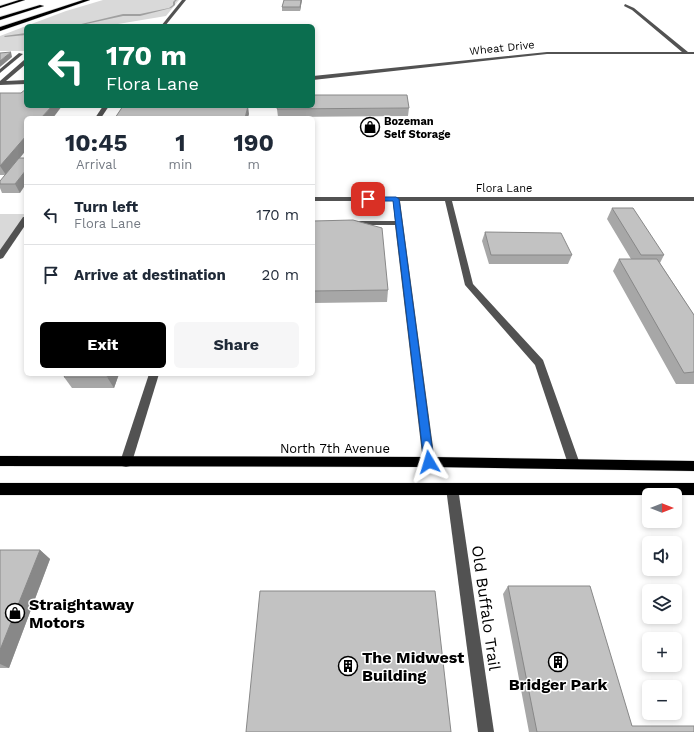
<!DOCTYPE html>
<html lang="en">
<head>
<meta charset="utf-8">
<style>
	body { margin:0; font-family:"Work Sans",sans-serif; background:#f6f6f7; color:#1f2937; height:100vh; display:flex; flex-direction:column; font-size:15px; white-space:nowrap }
	* { box-sizing:border-box; margin:0 }
	p { font-size:13px; color:#747a83 }
	.icon { flex:none; width:22px; height:22px; fill:none; stroke:currentColor; stroke-width:2; stroke-linecap:round; stroke-linejoin:round }
	.map { position:relative; flex:1; overflow:hidden }
	.drawer { position:absolute; left:24px; top:116px; width:291px; height:260px; display:flex; flex-direction:column; background:#fff; border-radius:6px; box-shadow:0 2px 6px #0003 }
	.drawer>* { flex:none }
	.hud { position:absolute; left:24px; top:24px; width:291px; height:84px; border-radius:6px; box-shadow:0 2px 6px #0003; background:#0b6e4f; color:#fff; overflow:hidden }
	.needle { width:26px; rotate:90deg }
	.buttons { position:absolute; left:642px; top:488px; display:grid; gap:8px }
	.buttons a { display:grid; place-items:center; width:40px; height:40px; border-radius:6px; background:#fff; box-shadow:0 2px 6px #0003; font-size:20px }
	.pin { position:absolute; display:grid; place-items:center; width:34px; height:34px; color:#fff; margin:-17px; border-radius:8px; box-shadow:0 2px 6px #0006 }
	.me { position:absolute; width:44px; margin:-22px; rotate:353deg; stroke-linejoin:round; filter:drop-shadow(0 0 3px #0008) }
	.turn { display:flex; align-items:center; gap:14px; height:84px; padding:0 16px; font-size:18px }
	.turn .icon { width:52px; height:52px; stroke-width:2.5 }
	.turn b { display:block; font-size:28px; line-height:34px }
	.eta { display:flex; justify-content:space-evenly; align-items:center; height:68px; text-align:center }
	.eta b { font-size:24px; font-weight:700; line-height:28px }
	.primary-button { display:flex; gap:8px; margin-top:auto; padding:8px 16px }
	.primary-button a { flex:1; height:46px; border-radius:6px; background:#000; color:#fff; font-size:16px; font-weight:700; line-height:46px; text-align:center }
	.primary-button a+a { background:#f6f6f7; color:#1f2937 }
	ul { padding:0; list-style:none }
	li { display:flex; align-items:center; gap:12px; height:60px; padding:0 16px; border-top:1px solid #e0e1e3 }
	li div { flex:1 }
	li b { display:block; font-size:15px }
	li em { font-style:normal }
	.map>svg:first-child { display:block }
	.green { fill:#d9d9d9 }
	.lines { fill:none; stroke-linecap:round; stroke-linejoin:round }
	.stream { fill:#a0a0a0; fill-rule:evenodd }
	.major-casing { stroke:#dbdbdb; stroke-width:1 }
	.highway-casing { stroke:#dbdbdb; stroke-width:1 }
	.minor { fill:#525252; fill-rule:evenodd }
	.major { fill:#000; fill-rule:evenodd }
	.highway { fill:#000; fill-rule:evenodd }
	.wall { fill:#a7a7a7 }
	.shaded-wall { fill:#888 }
	.building { fill:#c2c2c2; stroke:#888 }
	.route { fill:#1a73e8; stroke:#114b97 }
	.labels { text-anchor:middle; dominant-baseline:central; stroke-width:3; stroke-linejoin:round; paint-order:stroke }
	.far-street-label { font-size:11px; fill:#000; stroke:#fff }
	.far-poi-label { font-size:11px; font-weight:bold; fill:#000; stroke:#fff; text-anchor:start }
	.street-label { font-size:13px; fill:#000; stroke:#fff }
	.near-poi-label { font-size:16px; font-weight:bold; fill:#000; stroke:#fff; text-anchor:start }
	.near-street-label { font-size:16px; fill:#000; stroke:#fff }
</style>
</head>
<body>
<div class="map">
<svg width="694" height="732" viewBox="0 0 694 732">
	<rect width="100%" height="100%" fill="#fff"/>
	<g class="green">
		<polygon points="103,0 179,0 166,16 106,26 26,26 66,11"/>
		<polygon points="26,26 26,51 0,51 0,36"/>
		<polygon points="0,214 26,214 26,219 0,256"/>
	</g>
	<g class="lines">
		<g class="stream">
			<polygon points="175,0 177,0 175,2 175,5 171,8 140,16 123,16 77,26 73,26 123,14 140,14 169,8 173,5 173,2"/>
			<polygon points="26,33 26,35 5,37 4,36"/>
		</g>
		<defs>
			<g id="major">
				<polygon points="19,0 25,0 0,8 0,6"/>
				<polygon points="0,456 433,457 694,461 694,471 433,467 0,466"/>
				<rect x="0" y="483" width="694" height="12"/>
			</g>
			<g id="highway">
				<polygon points="83,0 90,0 0,31 0,27"/>
				<polygon points="40,5 44,6 0,20 0,17"/>
			</g>
		</defs>
		<use href="#major" class="major-casing"/>
		<use href="#highway" class="highway-casing"/>
		<g class="minor">
			<polygon points="182,0 186,0 165,26 161,26"/>
			<polygon points="625,4 634,8 688,52 694,52 694,54 547,54 313,80 313,76 547,52 682,52 632,10 624,6"/>
			<polygon points="19,53 23,54 0,73 0,69"/>
			<polygon points="24,60 26,60 26,64 6,81 26,80 26,84 0,85 0,81"/>
			<polygon points="103,106 109,106 101,118 95,118"/>
			<polygon points="313,197 694,197 694,201 452,201 473,284 543,360 580,464 578,468 574,469 570,468 568,464 535,365 465,285 445,201 400,201 435,462 433,466 429,467 425,466 423,462 395,225 349,225 345,223 349,221 395,221 393,201 313,201"/>
			<polygon points="23,217 26,217 26,224 3,258 0,259 0,250"/>
			<polygon points="149,374 159,374 132,462 130,466 126,467 122,466 120,462"/>
			<polygon points="452,483 456,484 458,488 494,732 478,732 446,488 448,484"/>
		</g>
		<use href="#major" class="major"/>
		<use href="#highway" class="highway"/>
	</g>
	<g class="wall">
		<polygon points="284,0 302,0 300,11 282,11 282,7"/>
		<polygon points="0,93 26,118 26,150 20,158 20,193 2,193 0,188 0,181 5,175 0,175"/>
		<polygon points="409,108 408,116 278,117 277,109"/>
		<polygon points="612,208 664,255 660,263 694,315 694,384 676,384 613,271 619,259 631,259 607,219"/>
		<polygon points="313,221 388,290 387,302 313,303"/>
		<polygon points="485,232 572,255 568,264 489,264 482,241"/>
		<polygon points="119,374 114,388 72,388 64,377"/>
		<polygon points="0,550 40,550 50,559 9,668 0,668"/>
		<polygon points="508,586 632,726 694,732 529,732 503,594"/>
	</g>
	<g class="shaded-wall">
		<polygon points="301,0 302,0 300,11 300,7"/>
		<polygon points="11,52 12,57 0,67 0,61"/>
		<polygon points="52,106 62,106 53,118 41,118"/>
		<polygon points="248,106 249,114 248,118 245,118"/>
		<polygon points="26,136 26,150 6,175 0,166"/>
		<polygon points="26,170 26,184 20,193 15,184"/>
		<polygon points="109,374 119,374 114,388 107,377"/>
		<polygon points="40,550 50,559 9,668 0,664 0,650"/>
	</g>
	<g class="building">
		<polygon points="284,0 301,0 300,7 282,7"/>
		<polygon points="11,52 0,61 0,53"/>
		<polygon points="26,89 26,106 52,106 41,118 26,118 26,136 0,166 0,93 21,93"/>
		<polygon points="313,95 407,95 409,108 277,109 278,106 313,106"/>
		<polygon points="123,106 248,106 245,118 115,118"/>
		<polygon points="19,158 26,158 26,170 15,184 0,184 0,181"/>
		<polygon points="612,208 633,208 664,255 641,255"/>
		<polygon points="353,220 382,228 388,290 313,291 313,221"/>
		<polygon points="485,232 561,233 572,255 491,255"/>
		<polygon points="619,259 657,259 694,315 694,372 684,373"/>
		<polygon points="66,374 109,374 107,377 64,377"/>
		<polygon points="0,550 40,550 0,650"/>
		<polygon points="508,586 590,586 632,726 694,726 694,732 537,732"/>
		<polygon points="260,591 435,591 451,732 246,732"/>
	</g>
	<polygon class="route" points="396,197 399,199 434,462 433,465 429,467 425,465 424,462 393,201 368,201 365,199 368,197"/>
	<defs>
		<symbol id="shop-ring" viewBox="-11 -11 22 22"><circle r="9.5" fill="#fff" stroke="#000" stroke-width="1.5"/><path d="M-5-2.5h2.3a2.7 3.5 0 0 1 5.4 0H5L5.5 6h-11ZM-1.5-2.5h3a1.5 2.3 0 0 0-3 0Z" fill="#000"/></symbol>
		<symbol id="building-ring" viewBox="-11 -11 22 22"><circle r="9.5" fill="#fff" stroke="#000" stroke-width="1.5"/><path d="M-4-6H4V6H1V3H-1V6H-4ZM-2.5-4.3h1.7v1.8h-1.7ZM.8-4.3h1.7v1.8H.8ZM-2.5-1h1.7V.8h-1.7ZM.8-1h1.7V.8H.8Z" fill="#000"/></symbol>
	</defs>
	<g fill-rule="evenodd">
		<use href="#shop-ring" x="359" y="116" width="22" height="22"/>
		<use href="#shop-ring" x="4" y="602" width="22" height="22"/>
		<use href="#building-ring" x="547" y="651" width="22" height="22"/>
		<use href="#building-ring" x="337" y="655" width="22" height="22"/>
	</g>
	<g class="labels">
		<g class="far-street-label">
			<text transform="translate(502 48) rotate(-6)">Wheat Drive</text>
			<text x="504" y="188">Flora Lane</text>
		</g>
		<g class="far-poi-label">
			<text x="384" y="121">Bozeman<tspan x="384" dy="13">Self Storage</tspan></text>
		</g>
		<g class="street-label">
			<text x="335" y="448">North 7th Avenue</text>
		</g>
		<g class="near-poi-label">
			<text x="29" y="604">Straightaway<tspan x="29" dy="18">Motors</tspan></text>
			<text x="362" y="657">The Midwest<tspan x="362" dy="18">Building</tspan></text>
			<text x="558" y="684" text-anchor="middle">Bridger Park</text>
		</g>
		<g class="near-street-label">
			<text transform="translate(486 608) rotate(82)">Old Buffalo Trail</text>
		</g>
	</g>
</svg>
<div class="buttons">
<a><svg class="needle" viewBox="-14 -14 28 28"><path d="M0-13l5 13h-10z" fill="#e53935"/><path d="M0 13l5-13h-10z" fill="#747a83"/></svg></a>
<a><svg class="icon" aria-label="sound" viewBox="0 0 24 24"><path d="M4 9h4l5-4v14l-5-4H4zM17 9q2 3 0 6"/></svg></a>
<a><svg class="icon" aria-label="layers" viewBox="0 0 24 24"><path d="M12 4l9 5-9 5-9-5zM3 14l9 5 9-5"/></svg></a>
<a>+</a>
<a>−</a>
</div>
<div class="pin" style="left:368px;top:199px;background:#d93025"><svg class="icon" aria-label="arrive" viewBox="0 0 24 24"><path d="M6 21V4h12l-3 4 3 4H6"/></svg></div>
<svg class="me" style="left:429px;top:462px" viewBox="-20 -20 40 40"><path d="M0-17L14 15 0 8-14 15z" fill="#1a73e8" stroke="#fff" stroke-width="4"/></svg>
<div class="hud">
<div class="turn"><svg class="icon" aria-label="left" viewBox="0 0 24 24"><path d="M17 20v-9H6M10 6l-5 5 5 5"/></svg><div><b>170 m</b>Flora Lane</div></div>
</div>
<section class="drawer">
<div class="eta">
<div><b>10:45</b><p>Arrival</p></div>
<div><b>1</b><p>min</p></div>
<div><b>190</b><p>m</p></div>
</div>
<ul>
<li><svg class="icon" aria-label="left" viewBox="0 0 24 24"><path d="M17 20v-9H6M10 6l-5 5 5 5"/></svg><div><b>Turn left</b><p>Flora Lane</p></div><em>170 m</em></li>
<li><svg class="icon" aria-label="arrive" viewBox="0 0 24 24"><path d="M6 21V4h12l-3 4 3 4H6"/></svg><div><b>Arrive at destination</b></div><em>20 m</em></li>
</ul>
<div class="primary-button"><a>Exit</a><a>Share</a></div>
</section>
</div>
</body>
</html>
